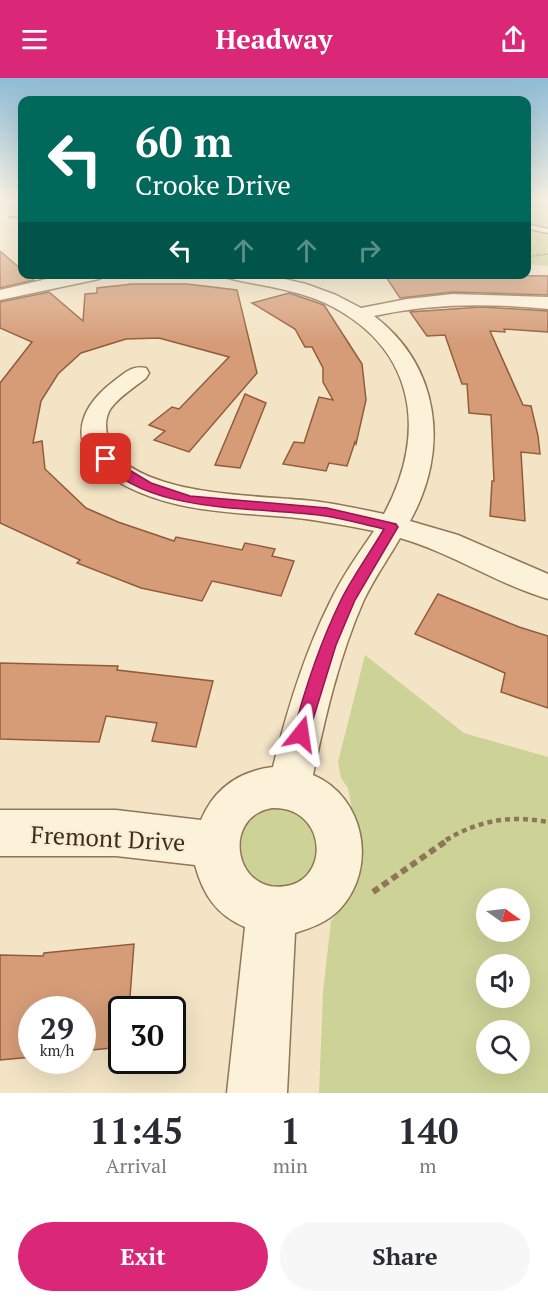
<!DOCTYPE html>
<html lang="en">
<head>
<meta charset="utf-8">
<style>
	body { margin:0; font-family:"PT Serif",serif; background:#f7f7f7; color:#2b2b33; height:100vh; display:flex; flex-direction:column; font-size:22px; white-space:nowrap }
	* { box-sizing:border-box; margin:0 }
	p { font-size:20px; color:#7c7c81 }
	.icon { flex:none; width:33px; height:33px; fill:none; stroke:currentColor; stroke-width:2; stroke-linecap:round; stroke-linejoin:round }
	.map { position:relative; height:1015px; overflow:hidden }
	.sheet { display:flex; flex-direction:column; background:#fff; flex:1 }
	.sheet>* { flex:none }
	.banner { position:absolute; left:18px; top:18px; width:513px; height:183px; border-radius:12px; box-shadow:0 6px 24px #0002; background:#00695c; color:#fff; overflow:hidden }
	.needle { width:39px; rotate:104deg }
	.tools { position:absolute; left:476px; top:810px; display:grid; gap:12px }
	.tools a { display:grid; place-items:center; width:54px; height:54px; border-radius:50%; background:#fff; box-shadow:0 6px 24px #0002; font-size:30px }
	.speed { position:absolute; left:18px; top:918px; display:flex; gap:12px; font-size:30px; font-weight:700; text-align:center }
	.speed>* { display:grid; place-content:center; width:78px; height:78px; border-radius:50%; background:#fff; box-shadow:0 6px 24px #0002; line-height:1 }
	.speed small { font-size:15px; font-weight:400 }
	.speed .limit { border:3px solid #111; border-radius:9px; background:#fff; color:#111 }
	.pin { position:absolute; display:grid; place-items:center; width:51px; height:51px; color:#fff; margin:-26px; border-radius:12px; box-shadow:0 3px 9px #0006 }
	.me { position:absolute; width:66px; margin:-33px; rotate:15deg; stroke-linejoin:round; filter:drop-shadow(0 0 4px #0008) }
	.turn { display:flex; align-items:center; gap:21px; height:126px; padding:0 18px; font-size:27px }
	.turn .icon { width:78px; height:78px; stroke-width:2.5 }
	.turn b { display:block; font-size:42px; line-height:51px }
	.lanes { display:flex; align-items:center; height:57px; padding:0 18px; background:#0003; justify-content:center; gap:30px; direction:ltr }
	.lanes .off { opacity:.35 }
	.eta { display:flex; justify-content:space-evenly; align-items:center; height:102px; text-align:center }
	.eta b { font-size:36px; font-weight:800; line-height:42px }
	.action { display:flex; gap:12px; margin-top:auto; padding:12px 18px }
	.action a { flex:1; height:69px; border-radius:36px; background:#db2777; color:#fff; font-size:24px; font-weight:800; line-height:69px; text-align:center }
	.action a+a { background:#f7f7f7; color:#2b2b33 }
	header { display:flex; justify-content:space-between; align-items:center; height:78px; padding:0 18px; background:#db2777; color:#fff; font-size:27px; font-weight:800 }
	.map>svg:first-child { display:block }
	.green { fill:#cdd297; fill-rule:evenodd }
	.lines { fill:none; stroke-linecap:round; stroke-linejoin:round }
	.stream { fill:#6c958a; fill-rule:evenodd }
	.building { fill:#d59c77; stroke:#925c3c; stroke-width:1.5 }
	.service-casing { stroke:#907558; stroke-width:3 }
	.minor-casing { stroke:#907558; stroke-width:3 }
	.path-far2 { stroke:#907558; stroke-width:1.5; stroke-dasharray:2 1.5; stroke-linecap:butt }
	.path-far1 { stroke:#907558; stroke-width:4.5; stroke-dasharray:5 4; stroke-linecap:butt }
	.path { stroke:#907558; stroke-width:6; stroke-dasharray:7 4.5; stroke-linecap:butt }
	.service { fill:#fcf1d9; fill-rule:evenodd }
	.minor { fill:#fcf1d9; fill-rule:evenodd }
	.route { fill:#db2777; stroke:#8e194d; stroke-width:1.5 }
	.labels { text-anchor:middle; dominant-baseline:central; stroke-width:4.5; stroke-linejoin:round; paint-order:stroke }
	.near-street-label { font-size:24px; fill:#3f2d1e; stroke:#f9eed5 }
</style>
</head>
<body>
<header><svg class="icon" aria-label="menu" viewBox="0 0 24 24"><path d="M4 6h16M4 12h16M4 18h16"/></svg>Headway<svg class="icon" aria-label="share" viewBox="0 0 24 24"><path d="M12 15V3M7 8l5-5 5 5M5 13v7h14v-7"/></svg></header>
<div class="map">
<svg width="548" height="1015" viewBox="0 0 548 1015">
	<rect width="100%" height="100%" fill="#f3e4c5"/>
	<g class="green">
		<polygon points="526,123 548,123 548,188 527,186"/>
		<path d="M365,577L464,655L548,679V1015H319L323,914L331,843L350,820L357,805L361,779L348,710L341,700L338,684ZM486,820H519V854H486ZM486,886H519V920H486ZM486,952H519V986H486Z"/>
		<polygon points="291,726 320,753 316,796 275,815 248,800 237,772 244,744 266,727"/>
	</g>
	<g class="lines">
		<polygon class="stream" points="8,138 22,139 22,141 9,140"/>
	</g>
	<g class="building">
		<polygon points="0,173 22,192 22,196 28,196 34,202 0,210"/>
		<polygon points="384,196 548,198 548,217 453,214 400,220"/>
		<polygon points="132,206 187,206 237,212 257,295 189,374 154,362 165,353 149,347 172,329 179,331 229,279 159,260 126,261 81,275 58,296 41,323 33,365 42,363 45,391 86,430 118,444 174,463 176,459 242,472 245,465 275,471 272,478 294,483 281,518 212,503 202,523 141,510 77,485 80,482 0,445 0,305 32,264 0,250 0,224 49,214 83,243 85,216 97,215 97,210"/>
		<polygon points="289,215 324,227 362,286 366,322 356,366 355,364 347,388 329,385 326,393 283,386 294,364 304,365 319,319 333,322 323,304 323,290 312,269 305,269 295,251 252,225"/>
		<polygon points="482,229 548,233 548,254 504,251 505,254 490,253 523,327 531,328 538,358 540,376 521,374 525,443 490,438 492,403 494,403 491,337 469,335 467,306 462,306 445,257 427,258 410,234"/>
		<polygon points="245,316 266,325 240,390 215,387"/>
		<polygon points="438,516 519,549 548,558 548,630 501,614 505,595 415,556"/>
		<polygon points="0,585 118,588 117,592 213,603 196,669 152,663 157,645 106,638 99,664 0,661"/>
		<polygon points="134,866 129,932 122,932 122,969 82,973 82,932 32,932 32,979 0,982 0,877 43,878 44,875"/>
	</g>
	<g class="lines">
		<defs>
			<g id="service">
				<polygon points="0,123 5,123 0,125"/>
				<polygon points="526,146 548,151 548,155 526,150"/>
			</g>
			<g id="minor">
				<polygon points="68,196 107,196 99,201 0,222 0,212"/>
				<path d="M226,196L267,197L306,206L336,217L361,230L407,221L453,216L548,219V231C489,225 432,225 374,238C440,288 450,372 410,443L458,457L548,496V521C497,506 452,475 400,460C388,481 373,502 363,524C339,579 325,639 313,697C365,719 378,790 340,831C328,844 311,850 295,855L287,1015H227L245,849C216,837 203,816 195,787L116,778H0V732H116L201,742C214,711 239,693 273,689C287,632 304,576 330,524C342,499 358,476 374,453C345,447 317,442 288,439C228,434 168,434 115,402C68,373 73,334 114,303C125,295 132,287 146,290L149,295L146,300C135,309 120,318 111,330C105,339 105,350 108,360C124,420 264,417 313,423C337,426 361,431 384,436C429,353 415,268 325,225C294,211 261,208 228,200ZM272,730C324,728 331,795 291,807C235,822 219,739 272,730Z"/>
			</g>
		</defs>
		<use href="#service" class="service-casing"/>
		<use href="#minor" class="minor-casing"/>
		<polyline class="path-far2" points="526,179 548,176"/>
		<path class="path-far1" d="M446,762C480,742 510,737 548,744"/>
		<polyline class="path" points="373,814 449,761"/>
		<use href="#service" class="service"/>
		<use href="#minor" class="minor"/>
	</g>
	<linearGradient id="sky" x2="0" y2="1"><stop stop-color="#8ebbd6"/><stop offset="0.46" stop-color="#faf3e5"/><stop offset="1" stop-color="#faf3e5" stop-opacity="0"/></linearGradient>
	<rect width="548" height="265" fill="url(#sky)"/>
	<path class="route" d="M106,378L151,405L190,418L327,430L396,446L398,449L355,522L336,567L307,661L301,664L295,661L293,656C305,610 320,565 341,522C353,498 370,475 384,451C365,447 346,441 326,438C259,428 148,438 100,381Z"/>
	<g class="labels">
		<g class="near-street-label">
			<text transform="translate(108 760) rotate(3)">Fremont Drive</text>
		</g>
	</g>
</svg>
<div class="tools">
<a><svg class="needle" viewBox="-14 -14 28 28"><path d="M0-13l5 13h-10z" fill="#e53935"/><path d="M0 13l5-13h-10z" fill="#7c7c81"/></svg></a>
<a><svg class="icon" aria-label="sound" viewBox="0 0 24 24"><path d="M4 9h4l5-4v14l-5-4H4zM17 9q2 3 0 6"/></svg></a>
<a><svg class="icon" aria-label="search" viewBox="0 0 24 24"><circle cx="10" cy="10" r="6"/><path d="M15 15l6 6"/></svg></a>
</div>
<div class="speed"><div>29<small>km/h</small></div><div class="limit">30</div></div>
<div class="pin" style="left:106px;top:381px;background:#d93025"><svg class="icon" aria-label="arrive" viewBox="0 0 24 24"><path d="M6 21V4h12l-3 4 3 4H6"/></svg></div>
<svg class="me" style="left:301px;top:656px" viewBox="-20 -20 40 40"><path d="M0-17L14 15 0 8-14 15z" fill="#db2777" stroke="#fff" stroke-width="4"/></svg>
<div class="banner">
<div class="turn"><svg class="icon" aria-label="left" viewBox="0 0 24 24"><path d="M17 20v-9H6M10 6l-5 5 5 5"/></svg><div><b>60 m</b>Crooke Drive</div></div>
<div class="lanes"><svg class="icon" aria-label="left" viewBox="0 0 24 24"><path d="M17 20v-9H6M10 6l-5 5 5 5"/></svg><svg class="icon off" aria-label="ahead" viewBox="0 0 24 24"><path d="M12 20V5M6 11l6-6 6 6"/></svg><svg class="icon off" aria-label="ahead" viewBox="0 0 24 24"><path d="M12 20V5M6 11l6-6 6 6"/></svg><svg class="icon off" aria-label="right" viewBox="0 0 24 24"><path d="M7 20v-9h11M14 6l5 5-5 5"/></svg></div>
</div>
</div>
<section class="sheet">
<div class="eta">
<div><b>11:45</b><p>Arrival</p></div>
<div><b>1</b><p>min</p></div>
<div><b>140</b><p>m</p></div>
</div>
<div class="action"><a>Exit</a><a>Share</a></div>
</section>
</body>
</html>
